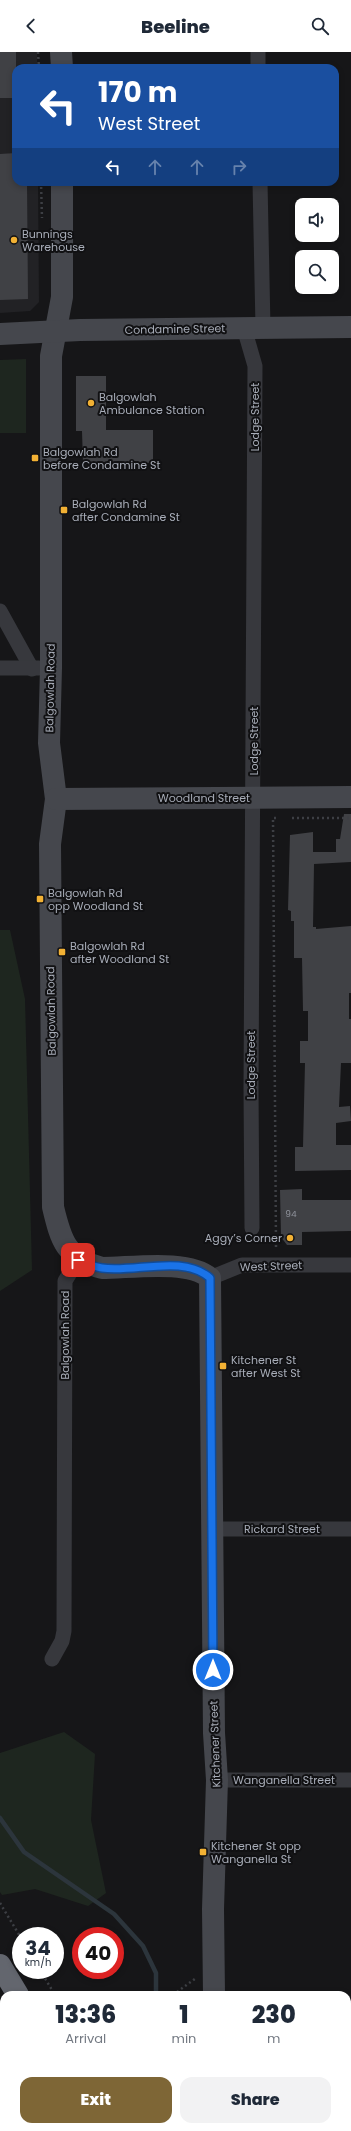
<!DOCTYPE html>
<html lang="en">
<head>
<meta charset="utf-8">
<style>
	body { margin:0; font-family:Poppins,sans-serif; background:#f2f2f3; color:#1f2937; height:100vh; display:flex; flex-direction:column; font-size:15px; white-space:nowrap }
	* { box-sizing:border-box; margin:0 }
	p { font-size:13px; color:#747a83 }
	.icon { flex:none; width:22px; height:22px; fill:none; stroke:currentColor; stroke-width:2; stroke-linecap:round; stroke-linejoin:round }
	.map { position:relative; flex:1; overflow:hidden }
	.drawer { position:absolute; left:0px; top:1939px; width:351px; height:140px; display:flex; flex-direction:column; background:#fff; border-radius:12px 12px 0 0; box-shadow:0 2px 6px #0003 }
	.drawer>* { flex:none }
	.hud { position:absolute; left:12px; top:12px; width:327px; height:122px; border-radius:12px; box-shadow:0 2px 6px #0003; background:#1a4fa0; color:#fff; overflow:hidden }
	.buttons { position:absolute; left:295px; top:146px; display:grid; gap:8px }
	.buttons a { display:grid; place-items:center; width:44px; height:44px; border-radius:8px; background:#fff; box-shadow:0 2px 6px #0003; font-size:20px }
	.speed { position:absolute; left:12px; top:1875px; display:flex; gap:8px; font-size:20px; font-weight:700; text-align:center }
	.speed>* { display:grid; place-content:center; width:52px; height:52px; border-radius:50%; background:#fff; box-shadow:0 2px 6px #0003; line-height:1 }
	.speed small { font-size:10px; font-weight:400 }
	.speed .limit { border:6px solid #d22; background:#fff; color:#111 }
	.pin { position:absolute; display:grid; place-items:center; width:34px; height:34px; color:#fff; margin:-17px; border-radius:8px; box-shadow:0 2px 6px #0006 }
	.me { position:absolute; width:44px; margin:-22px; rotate:0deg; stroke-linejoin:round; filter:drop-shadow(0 0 3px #0008) }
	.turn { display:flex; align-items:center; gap:14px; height:84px; padding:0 20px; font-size:18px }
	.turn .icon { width:52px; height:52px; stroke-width:2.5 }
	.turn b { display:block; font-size:28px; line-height:34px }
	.lanes { display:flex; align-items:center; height:38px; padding:0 20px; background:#0003; justify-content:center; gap:20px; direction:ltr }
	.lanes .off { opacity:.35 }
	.eta { display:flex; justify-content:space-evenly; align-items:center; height:68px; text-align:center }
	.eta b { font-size:24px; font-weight:800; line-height:28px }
	.button { display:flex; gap:8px; margin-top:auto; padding:8px 20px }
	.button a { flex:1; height:46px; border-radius:12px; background:#7e6636; color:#fff; font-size:16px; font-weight:800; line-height:46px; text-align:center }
	.button a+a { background:#f2f2f3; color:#1f2937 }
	header { display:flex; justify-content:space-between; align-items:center; height:52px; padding:0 20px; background:#fff; font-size:18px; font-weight:800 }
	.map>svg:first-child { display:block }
	.built { fill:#222225 }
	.green { fill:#1e261f }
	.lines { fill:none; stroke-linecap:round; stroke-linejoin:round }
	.stream { stroke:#2c353c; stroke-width:4.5 }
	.building { fill:#404145 }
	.path { stroke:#3d3f44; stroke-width:2.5; stroke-dasharray:2 3; stroke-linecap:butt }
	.street { stroke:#37383d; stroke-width:15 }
	.secondary { stroke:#45474d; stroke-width:22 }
	.highway { stroke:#63666e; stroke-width:22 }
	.route-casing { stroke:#114b97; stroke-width:10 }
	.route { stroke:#1a73e8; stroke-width:7 }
	.poi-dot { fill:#f2b134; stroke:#111113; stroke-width:1.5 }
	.labels { text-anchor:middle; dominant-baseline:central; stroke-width:4; stroke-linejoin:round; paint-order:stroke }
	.number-label { font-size:9px; fill:#8e929b }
	.poi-label { font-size:11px; fill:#a8adb8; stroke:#111113; text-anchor:start }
	.street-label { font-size:11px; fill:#a8adb8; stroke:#111113 }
</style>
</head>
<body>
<header><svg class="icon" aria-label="back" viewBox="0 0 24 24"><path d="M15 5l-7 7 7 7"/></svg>Beeline<svg class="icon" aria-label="search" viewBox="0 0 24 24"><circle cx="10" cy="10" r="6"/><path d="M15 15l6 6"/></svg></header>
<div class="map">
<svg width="351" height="2079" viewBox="0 0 351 2079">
	<rect width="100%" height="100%" fill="#161618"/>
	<polygon class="built" points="0,0 37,0 37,16 16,16 16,130 38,130 39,250 30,259 0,261"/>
	<g class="green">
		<polygon points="26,307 26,381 0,381 0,308"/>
		<polygon points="0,878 10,878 25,947 32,1218 0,1239"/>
		<polygon points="64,1680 95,1702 91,1768 106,1841 88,1854 35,1837 2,1843 0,1840 0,1701"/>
		<polygon points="347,1993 351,1993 351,2079 213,2079 214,2075 347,2075"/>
	</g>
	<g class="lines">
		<polyline class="stream" points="0,1766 24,1800 114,1862 143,1894 156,1921 156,1943"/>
	</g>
	<g class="building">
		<rect x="0" y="0" width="16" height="46"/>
		<polygon points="16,101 16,130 27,130 28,247 0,248 0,102"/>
		<polygon points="76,324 106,324 106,378 153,378 153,411 83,411 82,379 76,379"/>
		<polygon points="344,762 351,762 351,810 314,812 313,875 316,875 316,877 351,874 351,941 349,941 349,967 351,967 351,1011 341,1011 339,1055 350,1054 351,1069 336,1071 336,1093 351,1093 351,1118 295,1119 295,1095 303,1095 305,1011 300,1011 300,989 308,989 308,959 303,959 302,906 294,906 294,869 291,869 291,859 288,858 290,783 313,780 313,800 336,800 336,787 340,787"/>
		<polygon points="302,1137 302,1148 351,1148 351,1179 302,1180 302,1193 287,1193 281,1185 280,1138"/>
	</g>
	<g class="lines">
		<g class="path">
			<polyline points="38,0 39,16"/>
			<polyline points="41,130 42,166"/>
			<polyline points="292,766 351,766"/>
			<polyline points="276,1195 273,766 277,766"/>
			<polyline points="0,1851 21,1886"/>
			<polyline points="40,1918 55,1943"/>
			<polyline points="173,1943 196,1926"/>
			<polyline points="139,2075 143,2079"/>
			<polyline points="210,2079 211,2075"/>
		</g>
		<g class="street">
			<polyline points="258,16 258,0"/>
			<polyline points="260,130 263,276"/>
			<polyline points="244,276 255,314 251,1036 252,1176"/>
			<polyline points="0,559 32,617"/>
			<polyline points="0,616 39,616"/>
			<polyline points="210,1226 242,1213 351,1213"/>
			<polyline points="212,1477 351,1477"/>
			<polyline points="52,1607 62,1589 64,1579 65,1229 78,1208"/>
			<polyline points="217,1728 351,1728"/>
		</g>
		<g class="secondary">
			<polyline points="61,0 62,16"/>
			<path d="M62,130V245L51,304V616L49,691L56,747L50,792L53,1155C61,1189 66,1206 102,1216C131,1216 188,1207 210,1226L214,1681L217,1728L213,1857L214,1943"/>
			<polyline points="0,282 80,278 351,275"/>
			<polyline points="56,747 351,745"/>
			<polyline points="186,2079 187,2075"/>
		</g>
		<g class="highway">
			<polyline points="0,1913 18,1943"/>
			<polyline points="0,1961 4,1967"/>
			<polyline points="82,2075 85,2079"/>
			<polyline points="116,2075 120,2079"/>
		</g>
	</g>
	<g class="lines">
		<defs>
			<path id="route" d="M78,1208C86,1211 93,1215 102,1216C135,1221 183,1202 210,1226L213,1618"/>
		</defs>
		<use href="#route" class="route-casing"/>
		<use href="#route" class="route"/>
	</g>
	<g class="poi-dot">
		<circle cx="14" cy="188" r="4"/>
		<circle cx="91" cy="351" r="4"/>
		<rect x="31" y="402" width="8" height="8" rx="2"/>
		<rect x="60" y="454" width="8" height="8" rx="2"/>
		<rect x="36" y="843" width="8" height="8" rx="2"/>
		<rect x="58" y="896" width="8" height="8" rx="2"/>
		<circle cx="290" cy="1186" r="4"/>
		<rect x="219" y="1310" width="8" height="8" rx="2"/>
		<rect x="199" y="1796" width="8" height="8" rx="2"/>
	</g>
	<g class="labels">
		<g class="number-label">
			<text x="291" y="1162">94</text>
		</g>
		<g class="poi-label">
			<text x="22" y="182">Bunnings<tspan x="22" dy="13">Warehouse</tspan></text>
			<text x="99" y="345">Balgowlah<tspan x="99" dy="13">Ambulance Station</tspan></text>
			<text x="43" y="400">Balgowlah Rd<tspan x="43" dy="13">before Condamine St</tspan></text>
			<text x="72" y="452">Balgowlah Rd<tspan x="72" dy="13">after Condamine St</tspan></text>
			<text x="48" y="841">Balgowlah Rd<tspan x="48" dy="13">opp Woodland St</tspan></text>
			<text x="70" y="894">Balgowlah Rd<tspan x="70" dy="13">after Woodland St</tspan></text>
			<text x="282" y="1186" text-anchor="end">Aggy’s Corner</text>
			<text x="231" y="1308">Kitchener St<tspan x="231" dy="13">after West St</tspan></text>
			<text x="211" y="1794">Kitchener St opp<tspan x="211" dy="13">Wanganella St</tspan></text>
		</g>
		<g class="street-label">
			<text transform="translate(175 277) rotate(-1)">Condamine Street</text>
			<text transform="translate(255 365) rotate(-90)">Lodge Street</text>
			<text transform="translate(50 636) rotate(-89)">Balgowlah Road</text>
			<text transform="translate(254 689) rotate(-90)">Lodge Street</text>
			<text x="204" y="746">Woodland Street</text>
			<text transform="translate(51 959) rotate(-91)">Balgowlah Road</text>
			<text transform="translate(251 1013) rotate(-90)">Lodge Street</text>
			<text transform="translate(271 1214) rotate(-2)">West Street</text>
			<text transform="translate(65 1283) rotate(-90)">Balgowlah Road</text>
			<text x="282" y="1477">Rickard Street</text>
			<text transform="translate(215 1692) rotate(-92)">Kitchener Street</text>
			<text x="284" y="1728">Wanganella Street</text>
		</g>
	</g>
</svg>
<div class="buttons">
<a><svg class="icon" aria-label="sound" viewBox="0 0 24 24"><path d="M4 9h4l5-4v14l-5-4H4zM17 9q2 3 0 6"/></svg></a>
<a><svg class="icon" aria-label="search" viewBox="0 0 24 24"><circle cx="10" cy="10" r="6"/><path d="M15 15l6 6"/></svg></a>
</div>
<div class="speed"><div>34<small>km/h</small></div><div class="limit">40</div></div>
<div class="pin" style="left:78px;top:1208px;background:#d93025"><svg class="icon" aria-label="arrive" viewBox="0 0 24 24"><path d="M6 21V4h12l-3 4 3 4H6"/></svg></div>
<svg class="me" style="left:213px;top:1618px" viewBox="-20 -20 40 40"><circle r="17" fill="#1a73e8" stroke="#fff" stroke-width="3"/><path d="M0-11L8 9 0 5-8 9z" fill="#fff"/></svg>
<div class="hud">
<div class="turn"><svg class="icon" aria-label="left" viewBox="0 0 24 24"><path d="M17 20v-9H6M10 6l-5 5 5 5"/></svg><div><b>170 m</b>West Street</div></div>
<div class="lanes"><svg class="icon" aria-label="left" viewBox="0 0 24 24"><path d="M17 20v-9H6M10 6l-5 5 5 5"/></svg><svg class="icon off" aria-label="ahead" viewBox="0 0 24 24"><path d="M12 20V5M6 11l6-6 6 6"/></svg><svg class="icon off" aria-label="ahead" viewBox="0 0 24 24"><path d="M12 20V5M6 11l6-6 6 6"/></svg><svg class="icon off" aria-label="right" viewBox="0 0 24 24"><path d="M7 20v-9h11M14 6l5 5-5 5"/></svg></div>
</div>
<section class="drawer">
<div class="eta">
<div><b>13:36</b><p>Arrival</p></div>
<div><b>1</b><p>min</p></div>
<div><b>230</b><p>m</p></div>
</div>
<div class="button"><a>Exit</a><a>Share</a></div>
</section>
</div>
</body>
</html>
